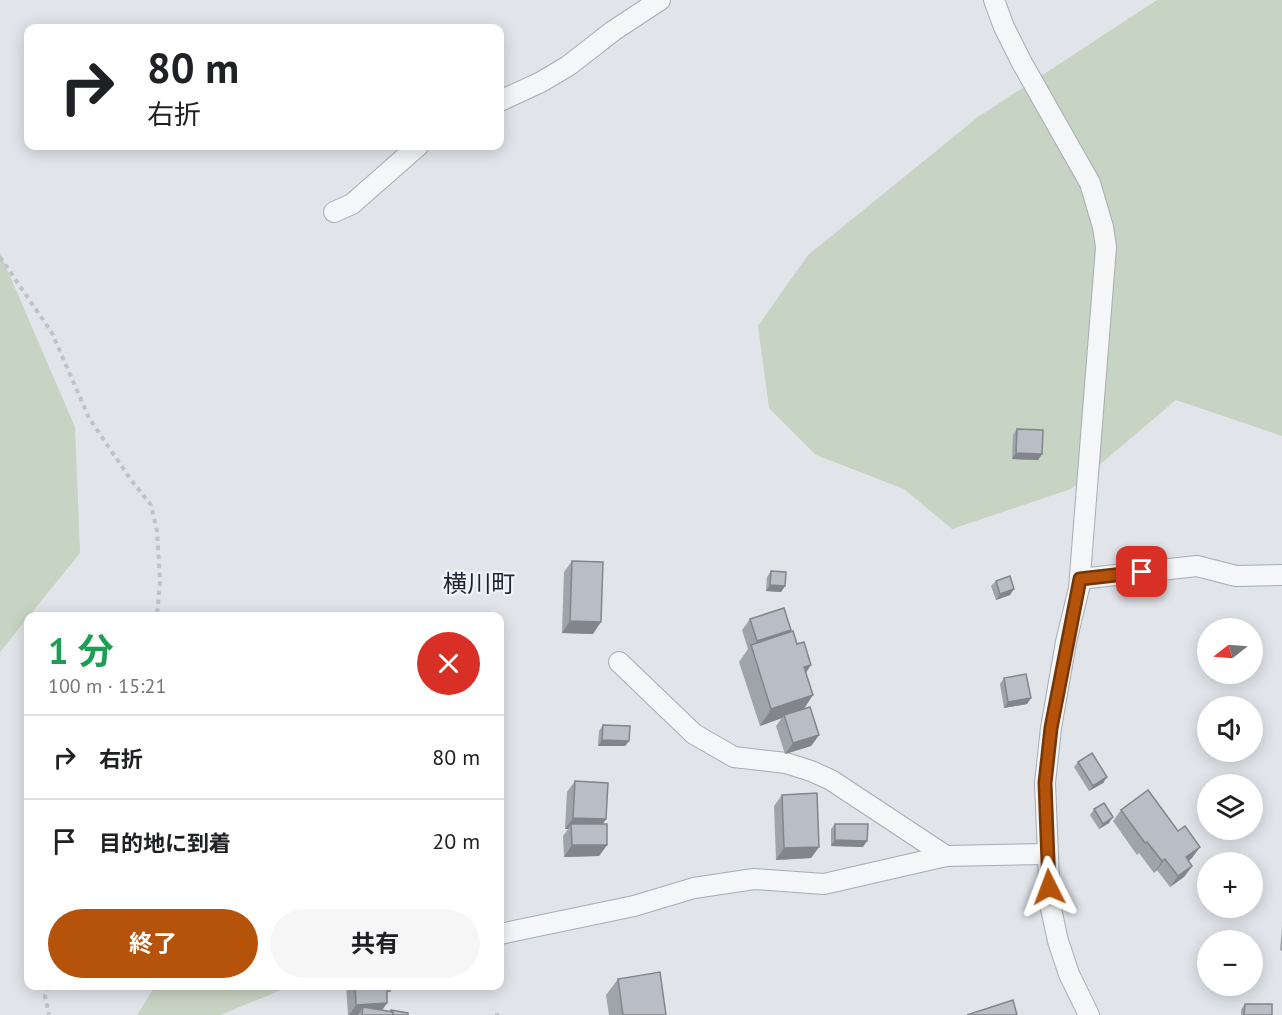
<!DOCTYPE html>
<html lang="ja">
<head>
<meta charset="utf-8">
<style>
	body { margin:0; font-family:"PT Sans","Noto Sans JP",sans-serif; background:#f6f6f6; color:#202124; height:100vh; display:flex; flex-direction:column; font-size:22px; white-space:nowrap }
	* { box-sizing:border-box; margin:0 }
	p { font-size:20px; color:#757577 }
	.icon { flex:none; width:33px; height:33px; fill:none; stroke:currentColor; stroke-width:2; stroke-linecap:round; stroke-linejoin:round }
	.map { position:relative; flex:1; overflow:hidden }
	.sheet { position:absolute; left:24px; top:612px; width:480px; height:378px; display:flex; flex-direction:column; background:#fff; border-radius:12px; box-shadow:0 3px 15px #0003 }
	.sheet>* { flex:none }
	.banner { position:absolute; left:24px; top:24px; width:480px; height:126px; border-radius:12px; box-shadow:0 3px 15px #0003; background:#fff; color:#202124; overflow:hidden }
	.needle { width:39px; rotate:253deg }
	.controls { position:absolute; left:1197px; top:618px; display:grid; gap:12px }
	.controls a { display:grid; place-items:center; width:66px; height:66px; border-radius:50%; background:#fff; box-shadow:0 3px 15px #0003; font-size:30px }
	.pin { position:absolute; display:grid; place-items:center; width:51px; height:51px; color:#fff; margin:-26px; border-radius:12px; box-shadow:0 3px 9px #0006 }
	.me { position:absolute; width:66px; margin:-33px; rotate:357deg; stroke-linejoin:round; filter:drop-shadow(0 0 4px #0008) }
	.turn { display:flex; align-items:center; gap:21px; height:126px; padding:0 24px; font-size:27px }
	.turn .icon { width:78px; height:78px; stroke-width:2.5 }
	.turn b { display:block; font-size:42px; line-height:51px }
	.round { display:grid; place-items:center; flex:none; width:63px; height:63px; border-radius:32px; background:#f6f6f6 }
	.head { display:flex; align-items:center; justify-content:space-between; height:102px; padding:0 24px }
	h1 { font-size:36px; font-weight:700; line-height:45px; color:#1e9e55 }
	.cta { display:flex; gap:12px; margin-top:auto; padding:12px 24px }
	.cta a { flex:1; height:69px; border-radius:36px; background:#b45309; color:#fff; font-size:24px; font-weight:700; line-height:69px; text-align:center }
	.cta a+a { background:#f6f6f6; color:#202124 }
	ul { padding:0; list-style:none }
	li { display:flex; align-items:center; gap:18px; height:84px; padding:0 24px; border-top:2px solid #e0e0e0 }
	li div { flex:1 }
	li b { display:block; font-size:22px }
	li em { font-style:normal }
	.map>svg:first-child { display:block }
	.green { fill:#c7d3c3 }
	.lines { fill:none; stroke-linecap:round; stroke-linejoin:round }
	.street-casing { stroke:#a6acb4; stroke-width:22 }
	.path { stroke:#bfc3c8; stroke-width:4; stroke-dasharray:4.5 4.5; stroke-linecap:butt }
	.street { stroke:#f4f6f8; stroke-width:20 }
	.wall { fill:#9fa3aa }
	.shaded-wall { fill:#82858b }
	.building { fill:#b9bec6; stroke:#82858b; stroke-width:1.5 }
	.route-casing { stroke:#753606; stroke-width:15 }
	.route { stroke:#b45309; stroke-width:10 }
	.labels { text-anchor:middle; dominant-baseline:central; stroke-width:4.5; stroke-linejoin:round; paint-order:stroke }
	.quarter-label { font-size:24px; fill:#1c2432; stroke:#f1f4f7 }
</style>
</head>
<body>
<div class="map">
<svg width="1282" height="1015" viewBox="0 0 1282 1015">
	<rect width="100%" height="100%" fill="#e1e5ea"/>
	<g class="green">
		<polygon points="1157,0 1282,0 1282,436 1176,400 1071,489 952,529 904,489 816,455 769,408 758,326 808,255 978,117"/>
		<polygon points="0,253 75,427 80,553 0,652"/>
		<polygon points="155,986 283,986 279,991 220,1015 137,1015"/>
	</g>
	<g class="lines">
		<defs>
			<g id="street">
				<polyline points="994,0 1004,27 1022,63 1090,183 1103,227 1106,247 1079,588 1066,642 1051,728 1045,783 1050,904 1058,941 1069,974 1089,1015"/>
				<polyline points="500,101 541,82 568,66 613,31 660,0"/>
				<polyline points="334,212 352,204 418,146"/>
				<polyline points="1080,579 1197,566 1236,576 1282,575"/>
				<polyline points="619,662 694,734 734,757 786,763 811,771 831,780 946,856"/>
				<polyline points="500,934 634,906 694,888 754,879 824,884 946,856 1047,854"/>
			</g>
		</defs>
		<use href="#street" class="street-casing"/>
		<g class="path">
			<polyline points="0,257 52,333 89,418 131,480 151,505 157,531 160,581 157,616"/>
			<polyline points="48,986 45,996 49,1015"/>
			<polyline points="497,1015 497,1013"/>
		</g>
		<use href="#street" class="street"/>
	</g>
	<g class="wall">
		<polygon points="1017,429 1042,454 1038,460 1012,459 1013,435"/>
		<polygon points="572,561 593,634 562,633 564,572"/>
		<polygon points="771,571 785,586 781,592 766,591 767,577"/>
		<polygon points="996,581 1010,595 996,600 991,586"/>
		<polygon points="750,619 791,630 789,633 806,673 804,708 819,735 811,746 785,754 776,726 782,718 760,726 739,662 748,649 742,630"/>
		<polygon points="1004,678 1031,698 1027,704 1004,708 1000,684"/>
		<polygon points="603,725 629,741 625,746 598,746 599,731"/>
		<polygon points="1078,762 1107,777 1103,783 1089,791 1074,767"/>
		<polygon points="575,781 606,819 603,824 607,845 599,856 564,857 563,836 568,829 565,829 567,792"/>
		<polygon points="782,795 819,847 811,858 776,860 774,806"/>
		<polygon points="1094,809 1109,823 1099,829 1090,815"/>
		<polygon points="1121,810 1192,858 1189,861 1192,866 1184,877 1170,887 1157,870 1154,873 1139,853 1137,855 1113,821"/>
		<polygon points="835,824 863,847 831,846 831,829"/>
		<polygon points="1282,927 1282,951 1280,950"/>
		<polygon points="618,979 666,1015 609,1015 606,995"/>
		<polygon points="346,986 389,986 387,995 387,1003 382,1010 390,1012 391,1010 408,1015 348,1015"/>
		<polygon points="1245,1004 1272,1015 1241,1015 1241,1010"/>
	</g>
	<g class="shaded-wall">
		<polygon points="1016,453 1042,454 1038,460 1012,459"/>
		<polygon points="770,585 785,586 781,592 766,591"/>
		<polygon points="1014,589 1010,595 996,600 1000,594"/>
		<polygon points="570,621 601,622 593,634 562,633"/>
		<polygon points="791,630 783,642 752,649 757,641"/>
		<polygon points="811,665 800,682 804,667"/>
		<polygon points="813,695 802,712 784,715 782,718 760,726 771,709"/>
		<polygon points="1031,698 1027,704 1004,708 1008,702"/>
		<polygon points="819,735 811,746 785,754 793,743"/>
		<polygon points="602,740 629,741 625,746 598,746"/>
		<polygon points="1107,777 1103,783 1089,791 1093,786"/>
		<polygon points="1113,817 1109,823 1099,829 1103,824"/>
		<polygon points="573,818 606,819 598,831 571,824 568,829 565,829"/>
		<polygon points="835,840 867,841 863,847 831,846"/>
		<polygon points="572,845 607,845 599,856 564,857"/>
		<polygon points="819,847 811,858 776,860 784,848"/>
		<polygon points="1200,847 1192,858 1178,868 1186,857"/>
		<polygon points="1165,859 1157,870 1154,873 1162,861"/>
		<polygon points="1192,866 1184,877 1170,887 1178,876"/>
		<polygon points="387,1003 379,1015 363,1007 358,1015 349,1015 356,1005"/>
	</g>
	<g class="building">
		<polygon points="1017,429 1043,430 1042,454 1016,453"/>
		<polygon points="572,561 603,562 601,622 570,621"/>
		<polygon points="771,571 786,572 785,586 770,585"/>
		<polygon points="1010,576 1014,589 1000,594 996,581"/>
		<polygon points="784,608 791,630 757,641 750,619"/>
		<polygon points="793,631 797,644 804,642 811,665 804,667 813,695 771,709 751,645"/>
		<polygon points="1026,674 1031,698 1008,702 1004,678"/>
		<polygon points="810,707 819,735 793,743 784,715"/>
		<polygon points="603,725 630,726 629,741 602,740"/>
		<polygon points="1092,753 1107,777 1093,786 1078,762"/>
		<polygon points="575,781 608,783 606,819 573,818"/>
		<polygon points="1148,790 1178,831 1185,826 1200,847 1186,857 1192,866 1178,876 1165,859 1162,861 1147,842 1145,843 1121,810"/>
		<polygon points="817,793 819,847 784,848 782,795"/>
		<polygon points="1104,803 1113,817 1103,824 1094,809"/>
		<polygon points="571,824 607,824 607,845 572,845"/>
		<polygon points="835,824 868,824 867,841 835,840"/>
		<polygon points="660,972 666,1015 623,1015 618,979"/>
		<polygon points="355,986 389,986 390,991 387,991 387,1003 356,1005"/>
		<polygon points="1013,1000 1017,1015 967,1015"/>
		<polygon points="1245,1004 1272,1004 1272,1015 1244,1015"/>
		<polygon points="363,1007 393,1012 393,1015 362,1015"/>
		<polygon points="391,1010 408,1013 408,1015 393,1015 393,1012 391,1012"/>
	</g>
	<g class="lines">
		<defs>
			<polyline id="route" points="1049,887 1045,783 1051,728 1080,579 1142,572"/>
		</defs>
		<use href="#route" class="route-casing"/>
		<use href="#route" class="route"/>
	</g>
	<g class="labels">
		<g class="quarter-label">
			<text x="479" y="583">横川町</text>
		</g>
	</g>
</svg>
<div class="controls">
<a><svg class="needle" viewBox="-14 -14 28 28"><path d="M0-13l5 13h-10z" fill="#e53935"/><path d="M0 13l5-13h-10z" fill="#757577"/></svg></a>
<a><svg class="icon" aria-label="sound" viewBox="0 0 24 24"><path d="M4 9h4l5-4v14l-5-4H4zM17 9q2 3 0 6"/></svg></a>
<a><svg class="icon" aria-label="layers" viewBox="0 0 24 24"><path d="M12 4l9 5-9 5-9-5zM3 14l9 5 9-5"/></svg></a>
<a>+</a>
<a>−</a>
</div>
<div class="pin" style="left:1142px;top:572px;background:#d93025"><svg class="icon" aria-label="arrive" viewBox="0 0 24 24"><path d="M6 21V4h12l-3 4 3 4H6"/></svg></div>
<svg class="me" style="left:1049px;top:887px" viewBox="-20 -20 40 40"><path d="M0-17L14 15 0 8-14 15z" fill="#b45309" stroke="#fff" stroke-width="4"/></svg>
<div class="banner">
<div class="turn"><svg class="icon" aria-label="right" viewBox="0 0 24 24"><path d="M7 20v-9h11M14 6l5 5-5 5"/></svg><div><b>80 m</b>右折</div></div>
</div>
<section class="sheet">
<div class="head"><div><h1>1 分</h1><p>100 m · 15:21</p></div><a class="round" style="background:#d93025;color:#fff"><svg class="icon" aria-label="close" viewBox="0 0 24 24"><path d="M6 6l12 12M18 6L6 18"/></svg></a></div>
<ul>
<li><svg class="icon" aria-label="right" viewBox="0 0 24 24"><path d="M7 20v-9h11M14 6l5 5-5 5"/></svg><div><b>右折</b></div><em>80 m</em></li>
<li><svg class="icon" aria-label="arrive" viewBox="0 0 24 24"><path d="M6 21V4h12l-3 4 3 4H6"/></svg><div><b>目的地に到着</b></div><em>20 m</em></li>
</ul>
<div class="cta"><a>終了</a><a>共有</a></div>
</section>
</div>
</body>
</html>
